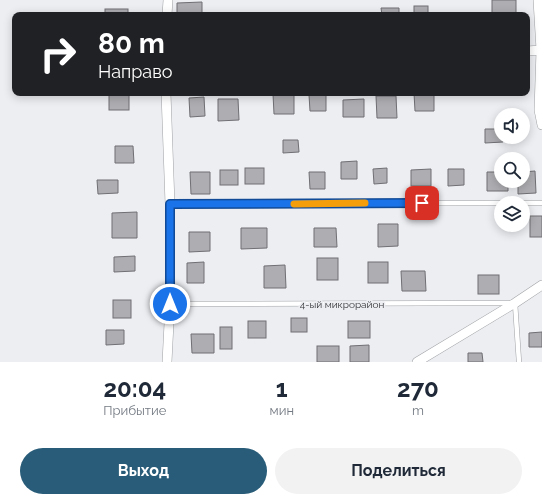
<!DOCTYPE html>
<html lang="ru">
<head>
<meta charset="utf-8">
<style>
	body { margin:0; font-family:Raleway,sans-serif; background:#f2f2f3; color:#1f2937; height:100vh; display:flex; flex-direction:column; font-size:15px; white-space:nowrap }
	* { box-sizing:border-box; margin:0 }
	p { font-size:13px; color:#747a83 }
	.icon { flex:none; width:22px; height:22px; fill:none; stroke:currentColor; stroke-width:2; stroke-linecap:round; stroke-linejoin:round }
	.map { position:relative; height:362px; overflow:hidden }
	.sheet { display:flex; flex-direction:column; background:#fff; flex:1 }
	.sheet>* { flex:none }
	.top-card { position:absolute; left:12px; top:12px; width:518px; height:84px; border-radius:8px; box-shadow:0 2px 10px #0003; background:#202124; color:#fff; overflow:hidden }
	.controls { position:absolute; left:494px; top:108px; display:grid; gap:8px }
	.controls a { display:grid; place-items:center; width:36px; height:36px; border-radius:50%; background:#fff; box-shadow:0 2px 10px #0003; font-size:20px }
	.pin { position:absolute; display:grid; place-items:center; width:34px; height:34px; color:#fff; margin:-17px; border-radius:8px; box-shadow:0 2px 6px #0006 }
	.me { position:absolute; width:44px; margin:-22px; rotate:0deg; stroke-linejoin:round; filter:drop-shadow(0 0 3px #0008) }
	.turn { display:flex; align-items:center; gap:14px; height:84px; padding:0 20px; font-size:18px }
	.turn .icon { width:52px; height:52px; stroke-width:2.5 }
	.turn b { display:block; font-size:28px; line-height:34px }
	.eta { display:flex; justify-content:space-evenly; align-items:center; height:68px; text-align:center }
	.eta b { font-size:24px; font-weight:700; line-height:28px }
	.cta { display:flex; gap:8px; margin-top:auto; padding:8px 20px }
	.cta a { flex:1; height:46px; border-radius:24px; background:#285c78; color:#fff; font-size:16px; font-weight:700; line-height:46px; text-align:center }
	.cta a+a { background:#f2f2f3; color:#1f2937 }
	.map>svg:first-child { display:block }
	.building { fill:#aeaeb2; stroke:#706f73 }
	.lines { fill:none; stroke-linecap:round; stroke-linejoin:round }
	.service-casing { stroke:#9fa1a4; stroke-width:5.5 }
	.minor-casing { stroke:#9fa1a4; stroke-width:10 }
	.service { stroke:#fff; stroke-width:4.5 }
	.minor { stroke:#fff; stroke-width:9 }
	.route-casing { stroke:#114b97; stroke-width:10 }
	.route { stroke:#1a73e8; stroke-width:7 }
	.slow { stroke:#f59e0b; stroke-width:7 }
	.labels { text-anchor:middle; dominant-baseline:central; stroke-width:3.5; stroke-linejoin:round; paint-order:stroke }
	.street-label { font-size:10px; fill:#38383a; stroke:#eceef2 }
</style>
</head>
<body>
<div class="map">
<svg width="542" height="362" viewBox="0 0 542 362">
	<rect width="100%" height="100%" fill="#eceef2"/>
	<g class="building">
		<rect x="492" y="0" width="24" height="15"/>
		<polygon points="202,2 202,15 177,15 177,3"/>
		<rect x="414" y="6" width="14" height="9"/>
		<polygon points="381,8 399,8 399,15 382,15"/>
		<rect x="105" y="9" width="23" height="6"/>
		<rect x="109" y="93" width="20" height="17"/>
		<polygon points="414,93 434,93 434,111 415,111"/>
		<polygon points="273,94 294,94 294,114 274,114"/>
		<polygon points="326,94 326,111 310,111 309,95"/>
		<polygon points="376,96 396,96 397,118 377,118"/>
		<polygon points="204,97 205,116 190,117 189,98"/>
		<polygon points="218,99 238,99 239,120 218,121"/>
		<polygon points="364,99 364,117 343,117 343,100"/>
		<polygon points="485,129 501,129 501,137 503,137 503,142 485,143"/>
		<polygon points="283,140 298,140 299,152 283,153"/>
		<polygon points="115,146 133,146 134,163 115,163"/>
		<polygon points="357,161 357,179 341,179 341,162"/>
		<rect x="245" y="168" width="19" height="16"/>
		<polygon points="387,168 387,183 374,184 373,169"/>
		<polygon points="431,169 431,186 411,186 411,170"/>
		<polygon points="448,169 464,169 464,185 448,186"/>
		<rect x="220" y="170" width="18" height="15"/>
		<polygon points="535,171 536,193 518,194 518,181 523,181 523,172"/>
		<polygon points="190,172 210,172 210,194 191,194"/>
		<polygon points="309,172 325,172 325,189 310,189"/>
		<polygon points="487,172 501,172 501,181 508,181 508,191 487,191"/>
		<polygon points="97,180 118,180 118,193 98,194"/>
		<polygon points="137,212 137,238 112,238 112,213"/>
		<rect x="530" y="216" width="12" height="21"/>
		<polygon points="378,224 398,224 398,246 378,247"/>
		<polygon points="241,228 267,228 267,248 241,249"/>
		<polygon points="314,228 336,228 337,247 314,247"/>
		<polygon points="189,232 210,232 210,251 189,252"/>
		<polygon points="135,256 135,271 114,272 114,257"/>
		<rect x="317" y="258" width="21" height="22"/>
		<polygon points="204,262 204,283 187,283 187,263"/>
		<rect x="368" y="262" width="20" height="21"/>
		<polygon points="285,265 286,288 264,288 264,266"/>
		<polygon points="401,271 425,271 426,291 402,291"/>
		<rect x="478" y="275" width="21" height="19"/>
		<rect x="113" y="300" width="18" height="18"/>
		<rect x="291" y="318" width="16" height="14"/>
		<rect x="248" y="321" width="18" height="17"/>
		<rect x="348" y="321" width="22" height="17"/>
		<rect x="220" y="327" width="12" height="22"/>
		<polygon points="106,330 124,330 124,344 106,345"/>
		<polygon points="542,332 542,347 529,347 529,333"/>
		<polygon points="191,334 214,334 214,353 192,353"/>
		<polygon points="369,345 369,362 350,362 350,346"/>
		<rect x="317" y="346" width="22" height="16"/>
		<polygon points="468,353 482,353 483,362 468,362"/>
	</g>
	<g class="lines">
		<defs>
			<g id="service">
				<polyline points="523,203 542,203"/>
				<polyline points="170,204 501,203"/>
				<polyline points="170,304 515,303 519,362"/>
			</g>
			<g id="minor">
				<polyline points="538,0 541,50"/>
				<polyline points="167,15 168,0"/>
				<polyline points="527,51 541,50 539,110 542,125"/>
				<polyline points="166,93 170,204 170,304 167,362"/>
				<polyline points="417,362 515,303 542,285"/>
			</g>
		</defs>
		<use href="#service" class="service-casing"/>
		<use href="#minor" class="minor-casing"/>
		<use href="#service" class="service"/>
		<use href="#minor" class="minor"/>
	</g>
	<g class="lines">
		<defs>
			<polyline id="route" points="170,304 170,204 422,203"/>
		</defs>
		<use href="#route" class="route-casing"/>
		<use href="#route" class="route"/>
		<polyline class="slow" points="294,204 365,203"/>
	</g>
	<g class="labels">
		<g class="street-label">
			<text x="342" y="304">4-ый микрорайон</text>
		</g>
	</g>
</svg>
<div class="controls">
<a><svg class="icon" aria-label="sound" viewBox="0 0 24 24"><path d="M4 9h4l5-4v14l-5-4H4zM17 9q2 3 0 6"/></svg></a>
<a><svg class="icon" aria-label="search" viewBox="0 0 24 24"><circle cx="10" cy="10" r="6"/><path d="M15 15l6 6"/></svg></a>
<a><svg class="icon" aria-label="layers" viewBox="0 0 24 24"><path d="M12 4l9 5-9 5-9-5zM3 14l9 5 9-5"/></svg></a>
</div>
<div class="pin" style="left:422px;top:203px;background:#d93025"><svg class="icon" aria-label="arrive" viewBox="0 0 24 24"><path d="M6 21V4h12l-3 4 3 4H6"/></svg></div>
<svg class="me" style="left:170px;top:304px" viewBox="-20 -20 40 40"><circle r="17" fill="#1a73e8" stroke="#fff" stroke-width="3"/><path d="M0-11L8 9 0 5-8 9z" fill="#fff"/></svg>
<div class="top-card">
<div class="turn"><svg class="icon" aria-label="right" viewBox="0 0 24 24"><path d="M7 20v-9h11M14 6l5 5-5 5"/></svg><div><b>80 m</b>Направо</div></div>
</div>
</div>
<section class="sheet">
<div class="eta">
<div><b>20:04</b><p>Прибытие</p></div>
<div><b>1</b><p>мин</p></div>
<div><b>270</b><p>m</p></div>
</div>
<div class="cta"><a>Выход</a><a>Поделиться</a></div>
</section>
</body>
</html>
